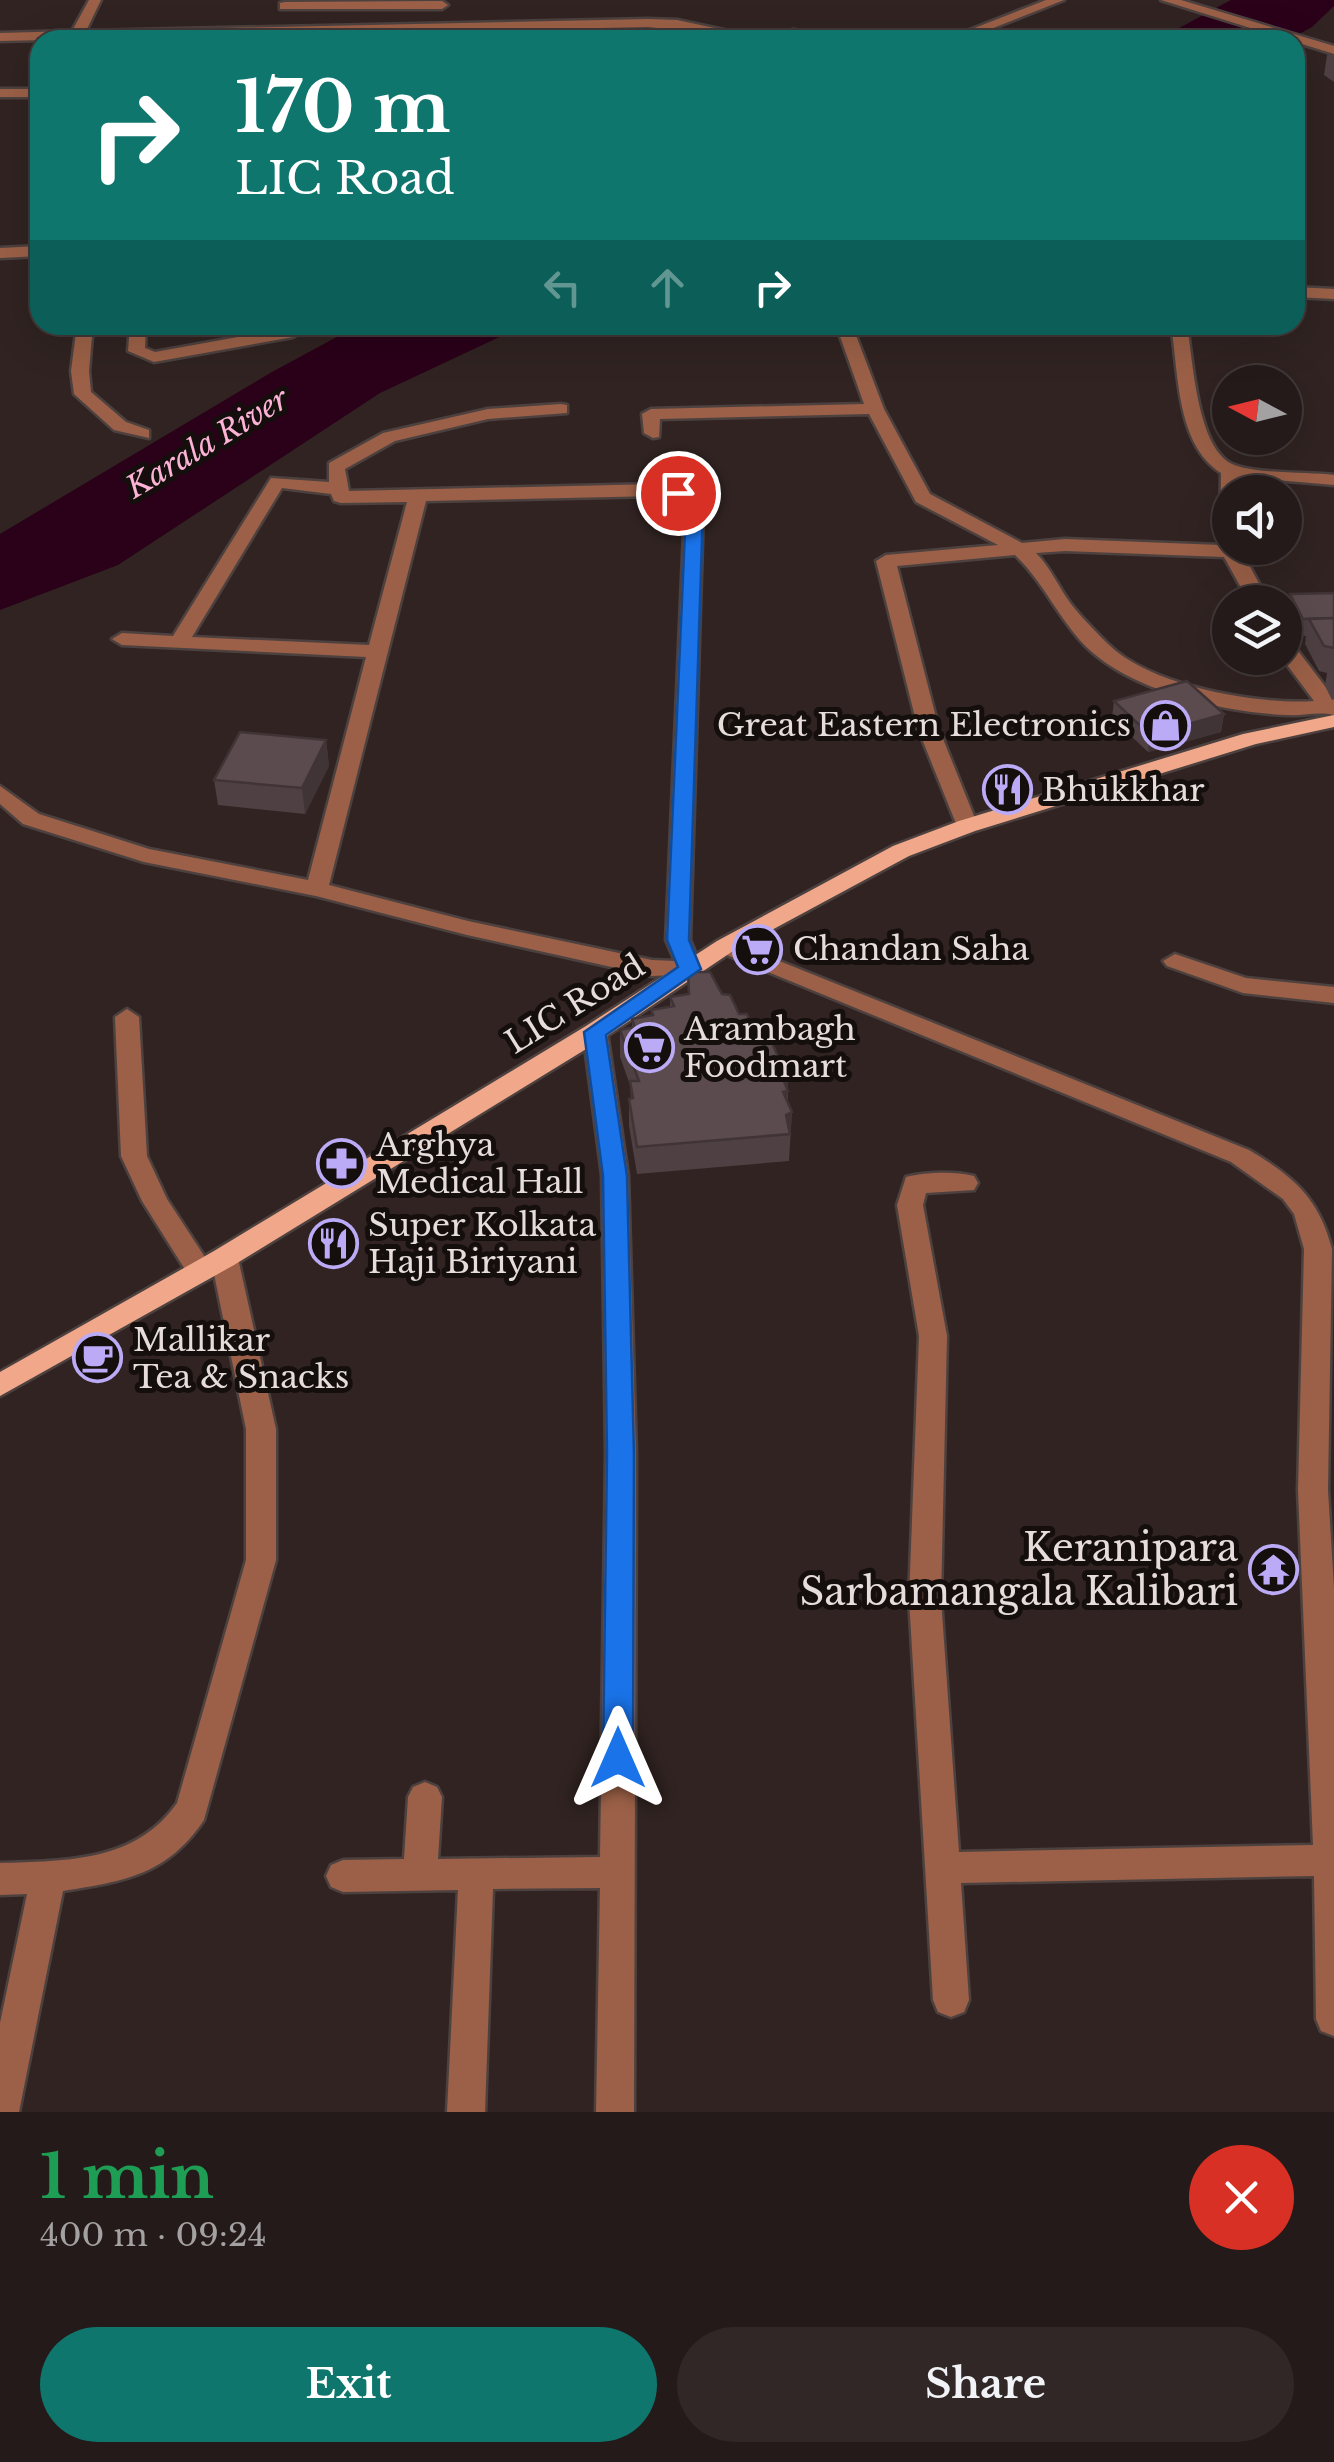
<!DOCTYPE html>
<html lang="en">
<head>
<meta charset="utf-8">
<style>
	body { margin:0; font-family:"Libre Baskerville",serif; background:#302726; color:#f1f3f6; height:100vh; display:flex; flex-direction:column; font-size:38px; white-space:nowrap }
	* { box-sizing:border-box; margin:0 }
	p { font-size:32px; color:#a3a1a2 }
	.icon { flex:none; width:55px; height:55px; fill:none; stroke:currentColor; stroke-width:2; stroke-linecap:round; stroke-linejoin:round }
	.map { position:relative; height:2112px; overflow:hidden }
	.sheet { display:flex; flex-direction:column; background:#241a19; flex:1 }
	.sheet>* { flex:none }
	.banner { position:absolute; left:30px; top:30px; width:1275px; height:305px; border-radius:30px; box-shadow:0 10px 40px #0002,0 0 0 2px #413838; background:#0f766e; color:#fff; overflow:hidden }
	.needle { width:65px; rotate:277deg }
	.tools { position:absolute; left:1212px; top:365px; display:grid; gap:20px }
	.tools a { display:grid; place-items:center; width:90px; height:90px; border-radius:50%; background:#241a19; box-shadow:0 10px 40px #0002,0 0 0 2px #413838; font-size:50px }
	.pin { position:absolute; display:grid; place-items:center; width:85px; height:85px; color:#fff; margin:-42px; border:5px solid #fff; border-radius:50%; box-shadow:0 2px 10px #0007 }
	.me { position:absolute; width:110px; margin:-55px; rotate:0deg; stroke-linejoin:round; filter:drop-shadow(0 0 8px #0008) }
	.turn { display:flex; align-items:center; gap:35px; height:210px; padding:0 40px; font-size:45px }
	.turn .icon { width:130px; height:130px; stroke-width:2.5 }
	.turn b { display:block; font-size:70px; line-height:85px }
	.lanes { display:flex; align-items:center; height:95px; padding:0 40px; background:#0003; justify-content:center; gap:50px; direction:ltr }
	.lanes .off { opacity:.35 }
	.round { display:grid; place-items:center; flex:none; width:105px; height:105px; border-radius:52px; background:#302726 }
	.head { display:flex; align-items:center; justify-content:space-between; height:170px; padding:0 40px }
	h1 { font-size:60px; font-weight:700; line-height:75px; color:#1e9e55 }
	.cta { display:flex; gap:20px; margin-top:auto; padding:20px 40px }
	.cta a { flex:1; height:115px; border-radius:60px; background:#0f766e; color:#fff; font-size:40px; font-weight:700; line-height:115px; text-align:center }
	.cta a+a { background:#302726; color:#f1f3f6 }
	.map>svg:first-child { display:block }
	.water { fill:#2a0119 }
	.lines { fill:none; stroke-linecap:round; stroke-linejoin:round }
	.minor-casing { stroke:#4d413f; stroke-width:5 }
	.major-casing { stroke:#4d413f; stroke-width:5 }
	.minor { fill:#9b6047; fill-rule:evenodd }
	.major { fill:#f1a88a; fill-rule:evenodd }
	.wall { fill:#4e4043 }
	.shaded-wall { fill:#403437 }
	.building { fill:#5b4b4e; stroke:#403437; stroke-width:2.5 }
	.route { fill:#1a73e8; stroke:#114b97; stroke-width:2.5 }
	.labels { text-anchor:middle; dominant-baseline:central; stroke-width:10; stroke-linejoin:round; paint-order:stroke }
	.far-water-label { font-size:30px; font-style:italic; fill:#fbb2d5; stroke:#140e0d }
	.poi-label { font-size:32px; fill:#e5dcdb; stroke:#140e0d; text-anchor:start }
	.street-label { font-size:32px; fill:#e5dcdb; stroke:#140e0d }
	.near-poi-label { font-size:38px; fill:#e5dcdb; stroke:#140e0d; text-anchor:end }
</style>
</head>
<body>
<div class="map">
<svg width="1334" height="2112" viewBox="0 0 1334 2112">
	<rect width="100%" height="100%" fill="#302321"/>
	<g class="water">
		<polygon points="1231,0 1334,0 1334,6 1312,27 1288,40 1157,40"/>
		<polygon points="359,325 525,325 380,393 118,565 0,610 0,534 272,372"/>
	</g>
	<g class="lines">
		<defs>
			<g id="minor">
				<polygon points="89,0 101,0 86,31 648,19 677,20 771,40 648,27 0,41 0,33 72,31"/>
				<polygon points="1046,0 1064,0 963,40 944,40"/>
				<polygon points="1161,0 1181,0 1334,46 1334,54"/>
				<polygon points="285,2 442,1 448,5 442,9 280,9 280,3"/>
				<rect x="0" y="89" width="40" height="8"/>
				<polygon points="40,246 40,256 0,258 0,248"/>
				<polygon points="1295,287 1334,289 1334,299 1295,297"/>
				<polygon points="77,325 93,325 89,371 91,392 126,422 149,430 149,438 114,430 74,394 71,371"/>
				<polygon points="130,325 146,325 145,348 155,352 293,327 301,332 293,337 154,362 128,351"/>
				<polygon points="599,325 616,325 608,330"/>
				<path d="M836,325H852L884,409L930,494L1022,543L1065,539L1220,545L1221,473C1176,444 1179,374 1171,325H1187C1193,361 1197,447 1232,464C1254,474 1308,472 1334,475V485L1239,477V492H1230V548H1240L1269,602H1249L1224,557L1065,551L1036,553C1051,568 1059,588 1071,604C1082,618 1096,632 1108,644C1150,686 1258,705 1314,701L1282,658L1285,641L1292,643L1334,698V715C1318,711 1304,716 1288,715C1229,713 1145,694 1098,657C1063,630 1047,585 1015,555L897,566L939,729L978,826L967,833L959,831L918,729L876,561L886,555L998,545L916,502L869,414L660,419L659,437L653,438L644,433L642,414L651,409L864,404Z"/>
				<path d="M561,404L567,405V413L488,419L395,441L345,469L349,491L658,484L697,496L703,509L690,940L702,969L698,974L652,976L467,935L316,896L144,862L23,824L0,804V786L39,814L149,849L308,880L366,657L122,645L112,639L122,633L173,636L271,478L329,482V463L383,433L488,409ZM282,488L331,494L334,501L341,503L407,502L369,645L192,637ZM657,496L682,504L685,509L666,940L675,961L652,960L468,921L329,885L426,501Z"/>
				<path d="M725,939L1249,1150C1293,1176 1319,1198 1332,1249L1328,1490L1334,1588V2036L1321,2031L1316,2019L1314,1876L961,1883L969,2000L964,2012L951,2017L938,2012L933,2000L909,1599L919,1336L897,1205L906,1177C925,1172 955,1171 974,1176L978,1183L974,1190L926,1193L923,1205L947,1336L941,1599L959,1852L1313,1845L1298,1490L1304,1249L1294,1214L1283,1199L1231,1162L717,951L713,946Z"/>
				<polygon points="1175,954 1246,978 1334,987 1334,1003 1243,993 1167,966 1163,961"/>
				<path d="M127,1009L139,1017L147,1156L167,1199L212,1268L210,1258L214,1251H234L238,1258L276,1429V1560L204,1820C167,1875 125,1881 63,1891L19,2112H0V2023L27,1894L0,1895V1863C66,1861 136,1862 177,1803L246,1560V1429L214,1274L201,1282L191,1279L142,1201L121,1156L115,1017Z"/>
				<polygon points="595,1024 607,1032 628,1175 636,1454 634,2112 596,2112 600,1888 493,1889 485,2112 447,2112 458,1890 343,1892 331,1887 326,1876 331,1865 343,1860 404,1859 408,1797 413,1787 425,1782 437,1787 442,1797 438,1859 600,1857 606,1454 602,1175 583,1032"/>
			</g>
			<polygon id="major" points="1334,715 1334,727 1256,744 975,831 909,856 733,951 604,1038 234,1265 0,1396 0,1372 214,1251 586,1026 717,941 893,846 959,821 1243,734"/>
		</defs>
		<use href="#minor" class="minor-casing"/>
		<use href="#major" class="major-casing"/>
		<use href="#minor" class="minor"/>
		<use href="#major" class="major"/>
	</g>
	<g class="wall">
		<polygon points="1334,54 1334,82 1324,75 1327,55"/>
		<polygon points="1334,593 1334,699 1332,700 1325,686 1327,673 1319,671 1305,644 1306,636 1299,636 1287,611 1290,594"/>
		<polygon points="1114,701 1224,714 1221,732 1148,752 1112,718"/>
		<polygon points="326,740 329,766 305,814 218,805 214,780"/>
		<polygon points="722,994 752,1028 764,1039 788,1078 788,1103 792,1112 789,1161 637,1174 629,1126 629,1099 631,1099 630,1085 620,1057 620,1030 632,1027 632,1019 651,1015 651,1010 670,1007 670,997"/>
	</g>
	<g class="shaded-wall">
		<polygon points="1224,714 1221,732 1148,752 1150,735"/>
		<polygon points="326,740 329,766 305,814 302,788"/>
		<polygon points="788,1078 787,1114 792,1112 790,1140 790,1134 785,1134 783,1079"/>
	</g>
	<g class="building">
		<polygon points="793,28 835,39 769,40"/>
		<polygon points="91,35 89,40 62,40 64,36"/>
		<polygon points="1334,593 1334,618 1303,619 1290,594"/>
		<polygon points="1334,618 1334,648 1324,646 1309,619"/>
		<polygon points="1187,681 1224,714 1150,735 1114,701"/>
		<polygon points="240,732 326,740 302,788 214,780"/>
		<polygon points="688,972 710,972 722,994 730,995 739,1014 747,1014 752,1028 760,1027 764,1039 771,1041 788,1078 783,1079 788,1091 783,1092 792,1112 786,1115 790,1134 637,1147 629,1099 633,1098 630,1081 639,1081 620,1030 635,1027 632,1019 653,1015 651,1010 674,1006 670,997 689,994"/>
	</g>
	<path class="route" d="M672,489C686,486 697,497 703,509L689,940L701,969L606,1035L627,1176L634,1454L633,1758L629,1768L618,1771L607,1768L603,1758L607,1454L603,1176L584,1032L678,967L667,940L686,509L672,497Z"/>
	<defs>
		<symbol id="shop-ring" viewBox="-11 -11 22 22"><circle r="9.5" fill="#140e0d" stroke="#bbaaf6" stroke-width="1.5"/><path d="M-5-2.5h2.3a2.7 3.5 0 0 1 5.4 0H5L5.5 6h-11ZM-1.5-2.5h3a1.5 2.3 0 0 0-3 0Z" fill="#bbaaf6"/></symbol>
		<symbol id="restaurant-ring" viewBox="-11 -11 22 22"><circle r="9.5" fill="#140e0d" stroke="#bbaaf6" stroke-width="1.5"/><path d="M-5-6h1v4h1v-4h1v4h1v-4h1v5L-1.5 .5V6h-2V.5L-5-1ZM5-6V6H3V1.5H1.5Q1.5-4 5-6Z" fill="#bbaaf6"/></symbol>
		<symbol id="supermarket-ring" viewBox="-11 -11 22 22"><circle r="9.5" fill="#140e0d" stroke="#bbaaf6" stroke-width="1.5"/><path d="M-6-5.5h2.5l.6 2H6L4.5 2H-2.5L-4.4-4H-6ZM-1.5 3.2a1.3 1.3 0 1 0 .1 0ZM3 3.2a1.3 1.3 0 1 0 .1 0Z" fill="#bbaaf6"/></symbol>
		<symbol id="pharmacy-ring" viewBox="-11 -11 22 22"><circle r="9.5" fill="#140e0d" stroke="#bbaaf6" stroke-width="1.5"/><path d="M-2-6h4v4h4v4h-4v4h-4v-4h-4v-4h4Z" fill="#bbaaf6"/></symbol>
		<symbol id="cafe-ring" viewBox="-11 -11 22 22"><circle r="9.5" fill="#140e0d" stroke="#bbaaf6" stroke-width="1.5"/><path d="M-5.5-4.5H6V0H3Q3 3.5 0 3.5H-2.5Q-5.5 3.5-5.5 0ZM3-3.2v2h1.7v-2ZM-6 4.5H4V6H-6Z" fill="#bbaaf6"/></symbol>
		<symbol id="temple-ring" viewBox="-11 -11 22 22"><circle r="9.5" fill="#140e0d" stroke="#bbaaf6" stroke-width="1.5"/><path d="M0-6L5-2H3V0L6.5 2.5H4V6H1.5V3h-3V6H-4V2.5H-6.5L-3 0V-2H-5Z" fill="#bbaaf6"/></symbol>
	</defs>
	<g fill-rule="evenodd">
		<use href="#shop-ring" x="1138" y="698" width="55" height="55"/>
		<use href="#restaurant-ring" x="980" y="762" width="55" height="55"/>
		<use href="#supermarket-ring" x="730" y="922" width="55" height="55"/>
		<use href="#supermarket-ring" x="622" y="1020" width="55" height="55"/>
		<use href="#pharmacy-ring" x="314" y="1136" width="55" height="55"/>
		<use href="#restaurant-ring" x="306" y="1216" width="55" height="55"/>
		<use href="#cafe-ring" x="70" y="1330" width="55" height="55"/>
		<use href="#temple-ring" x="1246" y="1542" width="55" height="55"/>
	</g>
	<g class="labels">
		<g class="far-water-label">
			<text transform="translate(207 443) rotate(-31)">Karala River</text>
		</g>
		<g class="poi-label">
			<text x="1131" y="725" text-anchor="end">Great Eastern Electronics</text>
			<text x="1042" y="790">Bhukkhar</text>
			<text x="793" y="949">Chandan Saha</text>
			<text x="684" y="1029">Arambagh<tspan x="684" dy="37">Foodmart</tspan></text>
			<text x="376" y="1145">Arghya<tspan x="376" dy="37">Medical Hall</tspan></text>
			<text x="368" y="1225">Super Kolkata<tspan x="368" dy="37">Haji Biriyani</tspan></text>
			<text x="133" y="1340">Mallikar<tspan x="133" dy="37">Tea &amp; Snacks</tspan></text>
		</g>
		<g class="street-label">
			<text transform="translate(575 1004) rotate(-32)">LIC Road</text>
		</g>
		<g class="near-poi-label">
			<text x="1238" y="1547">Keranipara<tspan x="1238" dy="44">Sarbamangala Kalibari</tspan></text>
		</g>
	</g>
</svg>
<div class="tools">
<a><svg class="needle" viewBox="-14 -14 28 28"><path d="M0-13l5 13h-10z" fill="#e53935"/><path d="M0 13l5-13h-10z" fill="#a3a1a2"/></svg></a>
<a><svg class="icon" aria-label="sound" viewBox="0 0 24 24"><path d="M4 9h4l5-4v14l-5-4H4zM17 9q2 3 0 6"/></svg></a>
<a><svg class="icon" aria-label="layers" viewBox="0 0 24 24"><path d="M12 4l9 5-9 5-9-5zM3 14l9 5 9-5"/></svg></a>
</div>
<div class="pin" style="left:678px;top:493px;background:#d93025"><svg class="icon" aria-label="arrive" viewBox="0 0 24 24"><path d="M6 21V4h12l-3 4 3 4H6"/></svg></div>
<svg class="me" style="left:618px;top:1758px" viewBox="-20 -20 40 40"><path d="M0-17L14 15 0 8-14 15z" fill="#1a73e8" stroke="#fff" stroke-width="4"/></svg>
<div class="banner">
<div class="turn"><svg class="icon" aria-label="right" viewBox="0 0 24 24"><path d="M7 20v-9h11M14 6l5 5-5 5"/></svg><div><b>170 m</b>LIC Road</div></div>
<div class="lanes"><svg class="icon off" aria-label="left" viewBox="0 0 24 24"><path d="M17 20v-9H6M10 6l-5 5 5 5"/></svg><svg class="icon off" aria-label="ahead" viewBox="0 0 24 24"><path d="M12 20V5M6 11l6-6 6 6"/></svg><svg class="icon" aria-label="right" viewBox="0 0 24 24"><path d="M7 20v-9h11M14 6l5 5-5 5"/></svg></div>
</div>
</div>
<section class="sheet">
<div class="head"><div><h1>1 min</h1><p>400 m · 09:24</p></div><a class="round" style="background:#d93025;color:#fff"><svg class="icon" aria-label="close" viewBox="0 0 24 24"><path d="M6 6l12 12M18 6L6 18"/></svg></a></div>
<div class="cta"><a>Exit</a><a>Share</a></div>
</section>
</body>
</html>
